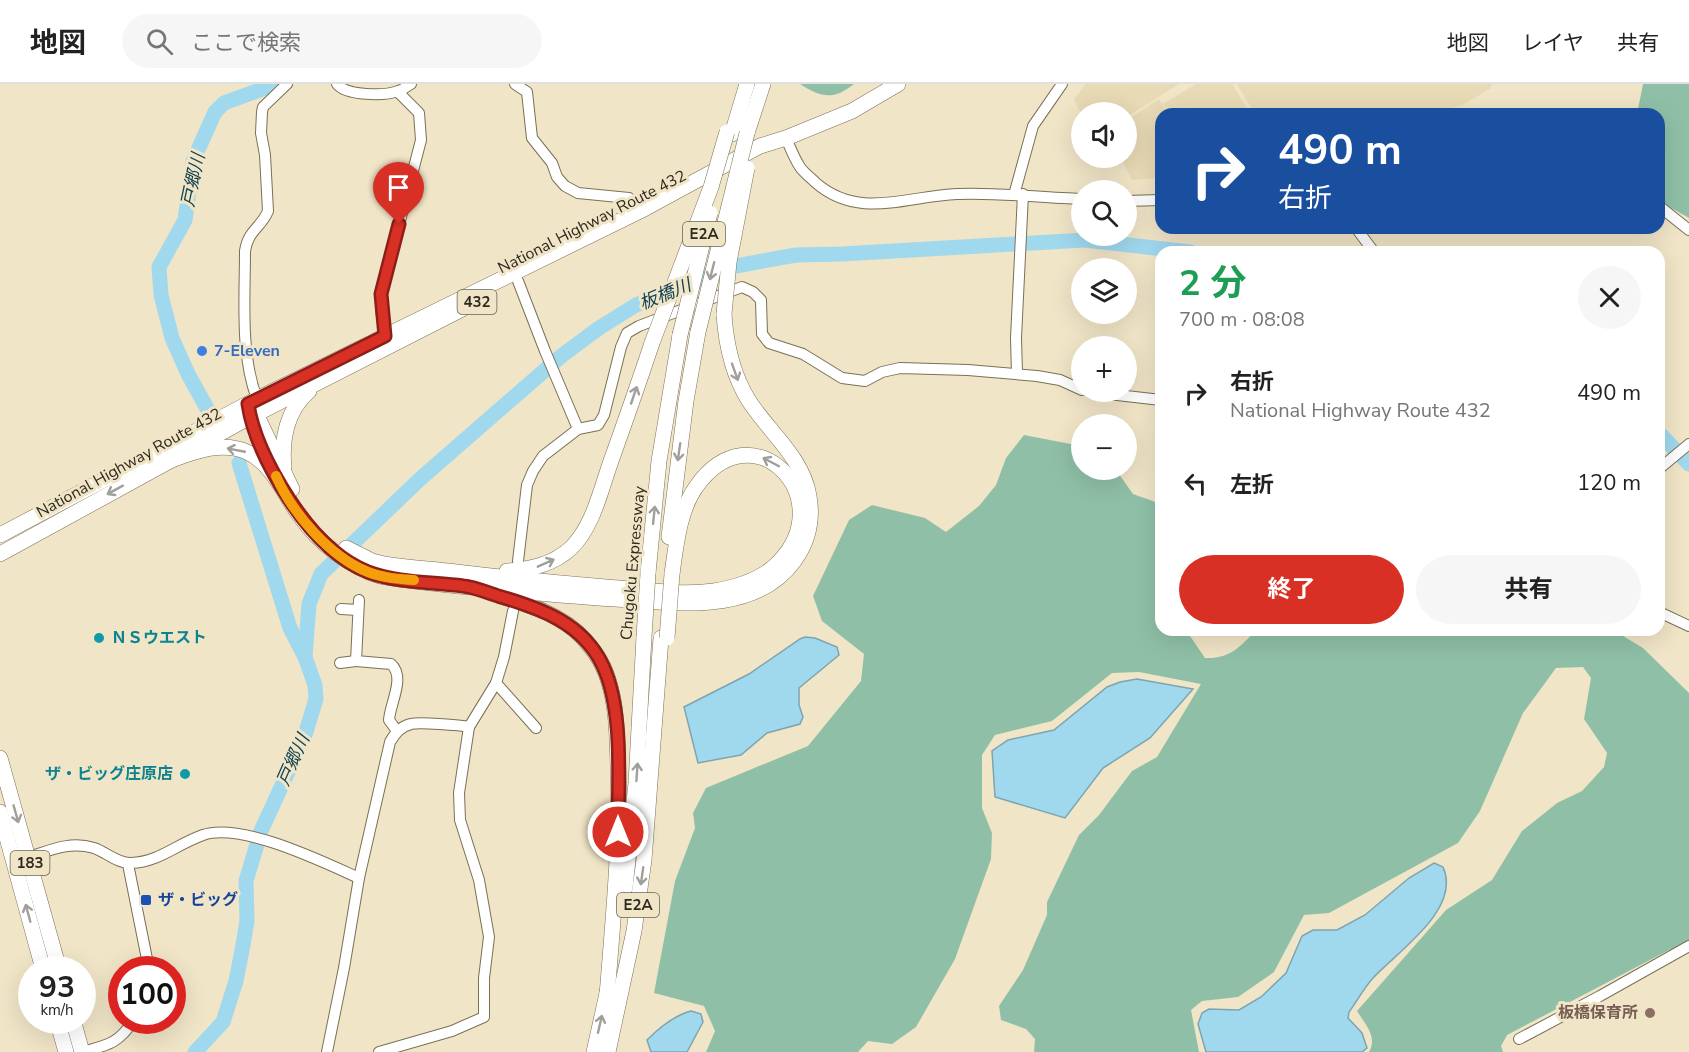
<!DOCTYPE html>
<html lang="ja">
<head>
<meta charset="utf-8">
<style>
	body { margin:0; font-family:"Nunito Sans","Noto Sans JP",sans-serif; background:#f6f6f6; color:#222; height:100vh; display:flex; flex-direction:column; font-size:22px; white-space:nowrap }
	* { box-sizing:border-box; margin:0 }
	p { font-size:20px; color:#767676 }
	.icon { flex:none; width:33px; height:33px; fill:none; stroke:currentColor; stroke-width:2; stroke-linecap:round; stroke-linejoin:round }
	.map { position:relative; flex:1; overflow:hidden }
	.side { position:absolute; left:1155px; top:162px; width:510px; height:390px; display:flex; flex-direction:column; background:#fff; border-radius:18px; box-shadow:0 6px 24px #0002 }
	.side>* { flex:none }
	.hud { position:absolute; left:1155px; top:24px; width:510px; height:126px; border-radius:18px; box-shadow:0 6px 24px #0002; background:#1a4fa0; color:#fff; overflow:hidden }
	.buttons { position:absolute; left:1071px; top:18px; display:grid; gap:12px }
	.buttons a { display:grid; place-items:center; width:66px; height:66px; border-radius:50%; background:#fff; box-shadow:0 6px 24px #0002; font-size:30px }
	.speed { position:absolute; left:18px; top:872px; display:flex; gap:12px; font-size:30px; font-weight:700; text-align:center }
	.speed>* { display:grid; place-content:center; width:78px; height:78px; border-radius:50%; background:#fff; box-shadow:0 6px 24px #0002; line-height:1 }
	.speed small { font-size:15px; font-weight:400 }
	.speed .limit { border:9px solid #d22; background:#fff; color:#111 }
	.pin { position:absolute; display:grid; place-items:center; width:51px; height:51px; color:#fff; margin:-62px -26px; border-radius:50% 50% 50% 0; rotate:-45deg; box-shadow:0 0 6px #0007 }
	.pin .icon { rotate:45deg }
	.me { position:absolute; width:66px; margin:-33px; rotate:0deg; stroke-linejoin:round; filter:drop-shadow(0 0 4px #0008) }
	.turn { display:flex; align-items:center; gap:21px; height:126px; padding:0 24px; font-size:27px }
	.turn .icon { width:78px; height:78px; stroke-width:2.5 }
	.turn b { display:block; font-size:42px; line-height:51px }
	.round { display:grid; place-items:center; flex:none; width:63px; height:63px; border-radius:32px; background:#f6f6f6 }
	.headline { display:flex; align-items:center; justify-content:space-between; height:102px; padding:0 24px }
	h1 { font-size:36px; font-weight:700; line-height:45px; color:#1e9e55 }
	.button { display:flex; gap:12px; margin-top:auto; padding:12px 24px }
	.button a { flex:1; height:69px; border-radius:36px; background:#d93025; color:#fff; font-size:24px; font-weight:700; line-height:69px; text-align:center }
	.button a+a { background:#f6f6f6; color:#222 }
	ul { padding:0; list-style:none }
	li { display:flex; align-items:center; gap:18px; height:90px; padding:0 24px }
	li div { flex:1 }
	li b { display:block; font-size:22px }
	li em { font-style:normal }
	header { display:flex; align-items:center; gap:36px; box-sizing:border-box; height:84px; padding:0 30px; background:#fff; border-bottom:2px solid #e0e0e0 }
	header strong { font-size:28px }
	nav { display:flex; gap:33px; margin-inline-start:auto; font-size:21px }
	.search { width:420px; height:54px; background:#f6f6f6; display:flex; align-items:center; gap:15px; box-sizing:border-box; padding:0 21px; border-radius:33px; color:#767676; font-size:22px }
	.map>svg:first-child { display:block }
	.built { fill:#e8dab5 }
	.green { fill:#8fc0a7 }
	.water { fill:#a0d8ee; stroke:#7ea4b0; stroke-width:1.5 }
	.lines { fill:none; stroke-linecap:round; stroke-linejoin:round }
	.river { stroke:#a0d8ee; stroke-width:15 }
	.minor-casing { stroke:#7a7055; stroke-width:12 }
	.highway-casing { stroke:#7a7055; stroke-width:16 }
	.minor { stroke:#fff; stroke-width:10 }
	.highway { stroke:#fff; stroke-width:15 }
	.highway-bridge-casing { stroke:#7a7055; stroke-width:16; stroke-linecap:butt }
	.highway-bridge { stroke:#fff; stroke-width:15 }
	.oneway { stroke:#a19f9a }
	.route-casing { stroke:#8d1f18; stroke-width:15 }
	.route { stroke:#d93025; stroke-width:10 }
	.slow { stroke:#f59e0b; stroke-width:10 }
	.shop-dot { fill:#3f7fe0; stroke:#f1e5c7; stroke-width:2 }
	.culture-dot { fill:#0f9aa8; stroke:#f1e5c7; stroke-width:2 }
	.transit-dot { fill:#1a4fb4; stroke:#f1e5c7; stroke-width:2 }
	.education-dot { fill:#8d6e63; stroke:#f1e5c7; stroke-width:2 }
	.labels { text-anchor:middle; dominant-baseline:central; stroke-width:6; stroke-linejoin:round; paint-order:stroke }
	.shield { fill:#f1e5c7; stroke:#696251; stroke-width:1.5 }
	.shield-label { font-size:15px; font-weight:bold; fill:#2f2a1f }
	.street-label { font-size:16px; fill:#2f2a1f; stroke:#f1e5c7 }
	.shop-label { font-size:16px; font-weight:bold; fill:#366cbe; stroke:#f1e5c7; text-anchor:start }
	.culture-label { font-size:16px; font-weight:bold; fill:#0d838f; stroke:#f1e5c7; text-anchor:start }
	.transit-label { font-size:16px; font-weight:bold; fill:#164399; stroke:#f1e5c7; text-anchor:start }
	.education-label { font-size:16px; font-weight:bold; fill:#785e54; stroke:#f1e5c7; text-anchor:end }
	.water-label { font-size:18px; font-style:italic; fill:#134353; stroke:#f1e5c7 }
</style>
</head>
<body>
<header>
<strong>地図</strong>
<div class="search"><svg class="icon" aria-label="search" viewBox="0 0 24 24"><circle cx="10" cy="10" r="6"/><path d="M15 15l6 6"/></svg>ここで検索</div>
<nav><a>地図</a><a>レイヤ</a><a>共有</a></nav>
</header>
<div class="map">
<svg width="1689" height="968" viewBox="0 0 1689 968">
	<rect width="100%" height="100%" fill="#f1e5c7"/>
	<g class="built">
		<polygon points="1086,0 1179,0 1127,33 1126,28 1081,30 1074,15"/>
		<polygon points="1196,0 1232,0 1250,30 1169,30 1163,20"/>
		<polygon points="1237,0 1492,0 1490,5 1462,21 1433,30 1255,30"/>
		<polygon points="1159,15 1168,30 1161,30 1161,90 1154,94 1132,96 1121,74 1126,74 1127,36"/>
	</g>
	<g class="green">
		<path d="M800,0H854C833,17 820,13 800,0Z"/>
		<polygon points="1643,0 1689,0 1689,134 1659,117 1659,30 1637,30"/>
		<path d="M1024,351L1081,362L1082,386H1116L1133,410L1161,420V546H1191L1190,552L1205,574C1230,575 1240,563 1256,546H1613L1643,564L1689,609V861L1669,866L1507,951L1501,962L1503,968H1369C1378,953 1365,940 1357,927L1446,826L1492,796L1522,747L1557,719L1582,707L1604,683L1607,669L1584,635L1591,594L1583,583L1556,584L1523,629L1480,727L1458,759L1329,829L1304,831L1274,888L1238,913L1202,917L1191,926L1199,968H1034L1035,955L1026,945L1001,936L999,922L1023,886L1047,831V818L1079,751L1099,731L1132,687L1157,673L1201,600L1139,588L1112,589L1052,637L995,651L982,671V724L992,749L991,775L955,875L916,943L892,960L868,957L858,968H706L715,947L704,922L654,909L675,797L695,744L693,729L706,704L808,662L861,597L864,570L822,537L813,512L849,436L872,421L925,434L946,448L979,422L996,401L1006,374Z"/>
	</g>
	<g class="water">
		<polygon points="805,553 815,554 837,563 839,571 799,604 799,621 803,633 800,640 767,649 741,671 698,679 684,623 749,590 800,555"/>
		<polygon points="1137,595 1193,605 1150,654 1103,684 1065,734 995,713 992,667 1008,656 1054,646 1107,603 1120,598"/>
		<path d="M1434,779L1443,783C1462,825 1398,867 1373,894C1364,904 1357,917 1349,928L1348,934L1362,949L1367,964L1362,968H1206L1198,940L1202,929L1209,925L1239,926L1261,913L1286,889L1302,852L1313,846H1337L1365,831L1409,794Z"/>
		<path d="M691,927L701,930L703,938L687,968H651L647,956C658,945 675,931 691,927Z"/>
	</g>
	<g class="lines">
		<g class="river">
			<polyline points="208,326 188,290 172,254 161,211 159,183 185,136 193,77 215,28 224,19 276,0"/>
			<polyline points="1659,349 1689,380"/>
			<polyline points="305,573 309,520 321,490 420,395 560,273 599,244 636,221 730,183 796,171 842,170 1085,156 1190,168"/>
			<polyline points="195,968 223,938 236,897 243,861 247,837 246,797 261,747 305,651 316,615 315,601 305,573 290,544 239,379"/>
		</g>
		<defs>
			<g id="minor">
				<path d="M337,0C346,12 385,12 398,7C403,6 407,2 411,0"/>
				<polyline points="515,0 527,8 532,54 552,79 557,93 565,102 578,109 629,114 644,125"/>
				<path d="M786,54C790,63 794,74 800,83C804,89 811,94 816,99C859,136 907,112 957,110C999,108 1040,114 1082,115"/>
				<polyline points="1014,111 1033,42 1062,0"/>
				<polyline points="1126,117 1161,116"/>
				<polyline points="1659,122 1689,146"/>
				<polyline points="1356,144 1374,168"/>
				<polyline points="518,197 545,267 578,345"/>
				<polyline points="385,252 381,225 381,210 421,56 419,29 398,8"/>
				<polyline points="1017,289 1016,254 1023,110"/>
				<polyline points="1091,308 1161,316"/>
				<path d="M257,315C240,269 245,216 245,167C248,146 261,144 268,127L265,71L261,49L262,28L263,23L287,0"/>
				<polyline points="1659,385 1689,360"/>
				<polyline points="518,477 527,401 533,387 543,372 578,345 598,341 604,331 621,263 627,249 639,242 742,203 753,208 761,216 762,250 769,259 803,270 842,294 865,297 882,288 900,284 968,286 1037,292 1060,296 1082,306"/>
				<path d="M359,516L356,577L391,580C406,593 390,619 389,636L397,647"/>
				<polyline points="341,525 358,526"/>
				<polyline points="1659,528 1689,542"/>
				<polyline points="340,579 356,577"/>
				<polyline points="496,599 536,644"/>
				<path d="M23,775C47,768 68,756 94,764C106,768 118,780 131,779C159,778 177,760 203,751C241,738 321,777 359,794"/>
				<polyline points="128,780 149,885"/>
				<polyline points="1519,955 1600,912 1689,862"/>
				<path d="M82,968C108,961 118,960 134,936"/>
				<path d="M327,968L344,884L359,794L390,658C395,649 401,642 411,640C419,638 460,641 469,643"/>
				<polyline points="379,968 452,947 484,933 484,894 489,853 479,796 460,736 459,709 469,643 496,599 504,573 513,527"/>
			</g>
			<g id="highway">
				<polyline points="747,49 763,0"/>
				<polyline points="732,50 747,0"/>
				<polyline points="248,320 256,330 292,405"/>
				<path d="M166,378C191,369 221,356 247,368C273,380 284,411 300,432C318,458 349,483 380,492C432,501 486,504 539,509C569,512 599,514 630,516C685,520 757,528 794,477C808,458 813,435 809,412C803,374 769,348 749,317C732,290 726,261 724,230"/>
				<path d="M284,383C281,355 287,326 309,307"/>
				<polyline points="0,451 257,315 644,125 760,62 786,54 852,27 898,0"/>
				<polyline points="669,453 686,317 698,248"/>
				<path d="M346,464L372,477L384,480C408,484 432,485 456,488C506,494 556,499 606,503C641,505 679,512 714,507C738,503 762,496 779,478C841,414 753,322 696,403C679,427 676,462 672,490"/>
				<polyline points="0,470 250,333 462,225"/>
				<path d="M507,487C530,485 553,481 571,464C593,443 601,405 611,377C625,338 639,298 652,259"/>
				<polyline points="648,489 659,377 680,251"/>
				<path d="M500,512C529,521 563,531 584,555C596,568 606,585 610,602C617,627 617,654 618,680C621,758 613,835 607,912"/>
				<polyline points="0,674 59,885"/>
				<polyline points="0,728 43,885"/>
				<polyline points="625,804 636,699 644,553"/>
				<polyline points="57,936 66,968"/>
				<polyline points="73,936 82,968"/>
				<polyline points="594,968 608,905"/>
				<polyline points="608,968 634,847 644,776 661,554"/>
			</g>
		</defs>
		<use href="#minor" class="minor-casing"/>
		<use href="#highway" class="highway-casing"/>
		<use href="#minor" class="minor"/>
		<use href="#highway" class="highway"/>
		<defs>
			<g id="highway-bridge">
				<polyline points="724,230 729,178 747,84"/>
				<polyline points="698,248 747,49"/>
				<polyline points="680,251 710,129"/>
				<polyline points="652,259 711,103 727,48"/>
				<polyline points="644,553 648,489"/>
				<polyline points="667,554 672,490"/>
			</g>
		</defs>
		<use href="#highway-bridge" class="highway-bridge-casing"/>
		<use href="#highway-bridge" class="highway-bridge"/>
	</g>
	<defs><path id="oneway-shaft" d="M-6 0H5M1.5-3L5.5 0L1.5 3" fill="none" stroke-width="1.6" stroke-linecap="round" stroke-linejoin="round" transform="scale(1.5)"/></defs>
	<g class="oneway">
		<use href="#oneway-shaft" transform="translate(712 187) rotate(104)"/>
		<use href="#oneway-shaft" transform="translate(735 288) rotate(70)"/>
		<use href="#oneway-shaft" transform="translate(634 311) rotate(-71)"/>
		<use href="#oneway-shaft" transform="translate(236 366) rotate(-169)"/>
		<use href="#oneway-shaft" transform="translate(679 368) rotate(98)"/>
		<use href="#oneway-shaft" transform="translate(771 378) rotate(-152)"/>
		<use href="#oneway-shaft" transform="translate(115 406) rotate(151)"/>
		<use href="#oneway-shaft" transform="translate(654 431) rotate(-84)"/>
		<use href="#oneway-shaft" transform="translate(546 479) rotate(-24)"/>
		<use href="#oneway-shaft" transform="translate(637 688) rotate(-86)"/>
		<use href="#oneway-shaft" transform="translate(16 730) rotate(74)"/>
		<use href="#oneway-shaft" transform="translate(642 792) rotate(98)"/>
		<use href="#oneway-shaft" transform="translate(28 829) rotate(-105)"/>
		<use href="#oneway-shaft" transform="translate(600 940) rotate(-77)"/>
	</g>
	<g class="lines">
		<defs>
			<path id="route" d="M399,140L381,210L385,252L248,320C253,354 271,387 289,415C308,444 335,475 368,488C397,499 432,498 463,502C474,503 486,508 498,512C540,524 583,539 603,582C624,627 618,699 618,748"/>
		</defs>
		<use href="#route" class="route-casing"/>
		<use href="#route" class="route"/>
		<path class="slow" d="M276,392C292,429 330,473 368,488C383,494 399,495 414,496"/>
	</g>
	<circle class="shop-dot" cx="202" cy="267" r="6"/>
	<g class="culture-dot">
		<circle cx="99" cy="554" r="6"/>
		<circle cx="185" cy="690" r="6"/>
	</g>
	<rect class="transit-dot" x="140" y="810" width="12" height="12" rx="3"/>
	<circle class="education-dot" cx="1650" cy="929" r="6"/>
	<g class="labels">
		<g class="shield">
			<rect x="683" y="138" width="42" height="24" rx="4.5"/>
			<rect x="457.5" y="206" width="39" height="24" rx="4.5"/>
			<rect x="10.5" y="767" width="39" height="24" rx="4.5"/>
			<rect x="617" y="809" width="42" height="24" rx="4.5"/>
		</g>
		<g class="shield-label">
			<text x="704" y="150">E2A</text>
			<text x="477" y="218">432</text>
			<text x="30" y="779">183</text>
			<text x="638" y="821">E2A</text>
		</g>
		<g class="street-label">
			<text transform="translate(592 138) rotate(-27)">National Highway Route 432</text>
			<text transform="translate(129 379) rotate(-29)">National Highway Route 432</text>
			<text transform="translate(633 479) rotate(-85)">Chugoku Expressway</text>
		</g>
		<g class="shop-label">
			<text x="214" y="267">7-Eleven</text>
		</g>
		<g class="culture-label">
			<text x="111" y="554">ＮＳウエスト</text>
			<text x="173" y="690" text-anchor="end">ザ・ビッグ庄原店</text>
		</g>
		<g class="transit-label">
			<text x="158" y="816">ザ・ビッグ</text>
		</g>
		<g class="education-label">
			<text x="1638" y="929">板橋保育所</text>
		</g>
		<g class="water-label">
			<text transform="translate(193 96) rotate(-78)">戸郷川</text>
			<text transform="translate(665 210) rotate(-22)">板橋川</text>
			<text transform="translate(293 676) rotate(-66)">戸郷川</text>
		</g>
	</g>
</svg>
<div class="buttons">
<a><svg class="icon" aria-label="sound" viewBox="0 0 24 24"><path d="M4 9h4l5-4v14l-5-4H4zM17 9q2 3 0 6"/></svg></a>
<a><svg class="icon" aria-label="search" viewBox="0 0 24 24"><circle cx="10" cy="10" r="6"/><path d="M15 15l6 6"/></svg></a>
<a><svg class="icon" aria-label="layers" viewBox="0 0 24 24"><path d="M12 4l9 5-9 5-9-5zM3 14l9 5 9-5"/></svg></a>
<a>+</a>
<a>−</a>
</div>
<div class="speed"><div>93<small>km/h</small></div><div class="limit">100</div></div>
<div class="pin" style="left:399px;top:140px;background:#d93025"><svg class="icon" aria-label="arrive" viewBox="0 0 24 24"><path d="M6 21V4h12l-3 4 3 4H6"/></svg></div>
<svg class="me" style="left:618px;top:748px" viewBox="-20 -20 40 40"><circle r="17" fill="#d93025" stroke="#fff" stroke-width="3"/><path d="M0-11L8 9 0 5-8 9z" fill="#fff"/></svg>
<div class="hud">
<div class="turn"><svg class="icon" aria-label="right" viewBox="0 0 24 24"><path d="M7 20v-9h11M14 6l5 5-5 5"/></svg><div><b>490 m</b>右折</div></div>
</div>
<section class="side">
<div class="headline"><div><h1>2 分</h1><p>700 m · 08:08</p></div><a class="round"><svg class="icon" aria-label="close" viewBox="0 0 24 24"><path d="M6 6l12 12M18 6L6 18"/></svg></a></div>
<ul>
<li><svg class="icon" aria-label="right" viewBox="0 0 24 24"><path d="M7 20v-9h11M14 6l5 5-5 5"/></svg><div><b>右折</b><p>National Highway Route 432</p></div><em>490 m</em></li>
<li><svg class="icon" aria-label="left" viewBox="0 0 24 24"><path d="M17 20v-9H6M10 6l-5 5 5 5"/></svg><div><b>左折</b></div><em>120 m</em></li>
</ul>
<div class="button"><a>終了</a><a>共有</a></div>
</section>
</div>
</body>
</html>
